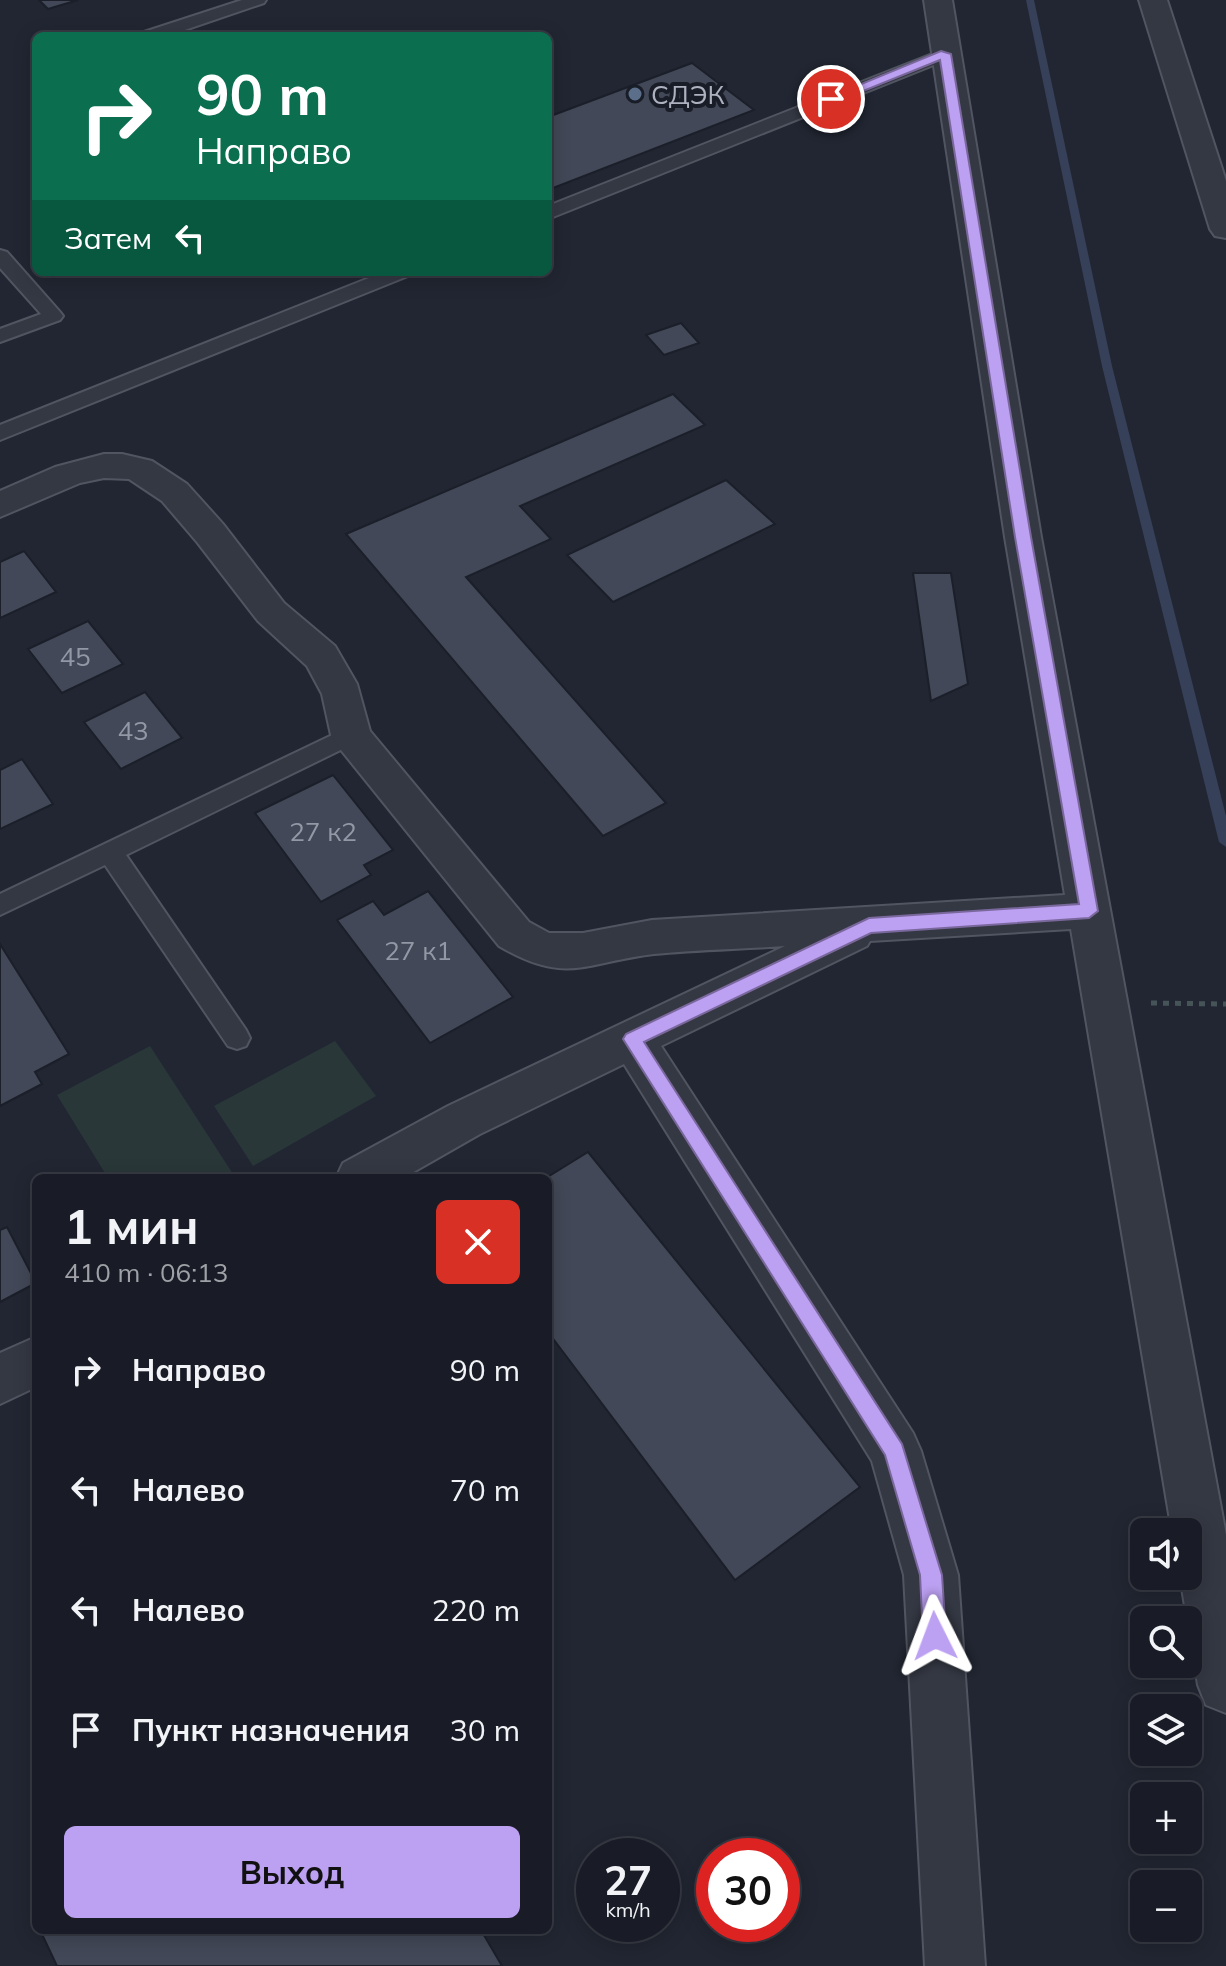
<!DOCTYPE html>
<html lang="ru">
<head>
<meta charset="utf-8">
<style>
	body { margin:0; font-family:Mulish,sans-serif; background:#262932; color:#f1f3f6; height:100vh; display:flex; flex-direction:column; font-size:30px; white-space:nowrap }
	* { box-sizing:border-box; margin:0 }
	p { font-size:26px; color:#9fa1a7 }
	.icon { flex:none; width:44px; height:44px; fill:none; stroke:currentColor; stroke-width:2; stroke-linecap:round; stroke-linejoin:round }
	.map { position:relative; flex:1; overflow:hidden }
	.panel { position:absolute; left:32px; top:1174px; width:520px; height:760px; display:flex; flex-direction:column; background:#191c26; border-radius:12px; box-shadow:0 4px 20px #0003,0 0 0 2px #373a43 }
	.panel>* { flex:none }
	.top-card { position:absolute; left:32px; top:32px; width:520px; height:244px; border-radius:12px; box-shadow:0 4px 20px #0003,0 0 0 2px #373a43; background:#0b6e4f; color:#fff; overflow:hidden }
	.fabs { position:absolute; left:1130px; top:1518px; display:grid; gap:16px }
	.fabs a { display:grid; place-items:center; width:72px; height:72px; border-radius:12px; background:#191c26; box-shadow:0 4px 20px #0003,0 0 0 2px #373a43; font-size:40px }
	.speed { position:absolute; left:576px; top:1838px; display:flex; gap:16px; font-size:40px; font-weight:700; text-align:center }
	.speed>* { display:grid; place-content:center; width:104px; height:104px; border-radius:50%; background:#191c26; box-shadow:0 4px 20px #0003,0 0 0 2px #373a43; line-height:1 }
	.speed small { font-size:20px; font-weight:400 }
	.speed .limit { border:12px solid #d22; background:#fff; color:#111 }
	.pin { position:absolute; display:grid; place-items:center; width:68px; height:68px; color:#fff; margin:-34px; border:4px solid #fff; border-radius:50%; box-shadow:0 2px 8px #0007 }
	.me { position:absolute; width:88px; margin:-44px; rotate:357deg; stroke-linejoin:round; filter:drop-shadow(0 0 6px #0008) }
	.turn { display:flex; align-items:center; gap:28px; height:168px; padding:0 32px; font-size:36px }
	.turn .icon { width:104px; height:104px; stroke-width:2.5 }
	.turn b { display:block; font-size:56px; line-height:68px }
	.then { display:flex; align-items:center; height:76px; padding:0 32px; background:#0003; gap:16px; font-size:30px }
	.round { display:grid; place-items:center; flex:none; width:84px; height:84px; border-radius:12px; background:#262932 }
	.summary { display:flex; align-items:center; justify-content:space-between; height:136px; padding:0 32px }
	h1 { font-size:48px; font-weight:700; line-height:60px }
	.primary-button { display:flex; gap:16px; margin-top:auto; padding:16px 32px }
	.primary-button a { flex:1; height:92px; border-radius:12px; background:#bca0f2; color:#111; font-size:32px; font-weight:700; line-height:92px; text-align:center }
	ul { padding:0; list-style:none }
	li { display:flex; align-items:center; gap:24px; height:120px; padding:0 32px }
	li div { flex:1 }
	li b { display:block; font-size:30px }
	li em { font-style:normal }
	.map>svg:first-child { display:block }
	.green { fill:#293739 }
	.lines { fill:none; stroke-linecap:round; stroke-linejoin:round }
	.stream { fill:#364058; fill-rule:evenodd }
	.building { fill:#424857; stroke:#1b1f2a; stroke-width:2 }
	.service-casing { stroke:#515561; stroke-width:4 }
	.minor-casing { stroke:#515561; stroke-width:4 }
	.path { stroke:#465458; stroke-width:5; stroke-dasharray:6 6; stroke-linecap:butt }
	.service { fill:#343843; fill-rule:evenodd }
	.minor { fill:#343843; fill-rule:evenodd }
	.route { fill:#bca0f2; stroke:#7a689d; stroke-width:2 }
	.service-dot { fill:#5c6f8a; stroke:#191d28; stroke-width:3 }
	.labels { text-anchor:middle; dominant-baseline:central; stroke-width:8; stroke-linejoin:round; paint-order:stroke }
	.far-poi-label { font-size:26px; fill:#aeb2c0; stroke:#191d28; text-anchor:start }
	.number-label { font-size:26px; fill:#9398a6 }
</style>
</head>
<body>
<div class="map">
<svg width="1226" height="1966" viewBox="0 0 1226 1966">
	<rect width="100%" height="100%" fill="#212632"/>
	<g class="green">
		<polygon points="335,1041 376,1096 253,1166 214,1106"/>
		<polygon points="150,1046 233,1174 226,1178 108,1178 57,1095"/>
	</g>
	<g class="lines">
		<polygon class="stream" points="1026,0 1034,0 1112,366 1226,816 1226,847 1219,842 1102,366"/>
	</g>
	<g class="building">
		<polygon points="39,0 78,0 48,9"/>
		<polygon points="692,63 754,110 548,190 548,117"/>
		<polygon points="681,323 699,343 664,355 646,335"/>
		<polygon points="673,394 705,425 520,506 551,539 466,577 666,803 603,836 346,534"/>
		<polygon points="726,480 775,524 613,602 567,555"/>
		<polygon points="24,551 56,592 0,618 0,562"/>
		<polygon points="913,573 951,573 968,684 931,701"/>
		<polygon points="88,621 123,664 62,693 28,649"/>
		<polygon points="145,692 182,738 121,769 84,722"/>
		<polygon points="22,759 53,804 0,829 0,770"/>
		<polygon points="333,775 393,850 364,865 371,875 321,902 255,813"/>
		<polygon points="428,891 513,997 430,1043 337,920 373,901 384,915"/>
		<polygon points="0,944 69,1054 35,1072 42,1084 0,1106"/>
		<polygon points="588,1152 860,1487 735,1580 548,1332 546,1178"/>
		<polygon points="7,1227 36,1283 0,1302 0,1230"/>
		<polygon points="40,1930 481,1930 502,1966 57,1966"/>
	</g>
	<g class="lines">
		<defs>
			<g id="service">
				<polygon points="242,0 266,0 264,3 167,36 142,36 144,32"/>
				<polygon points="945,49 951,50 953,54 951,58 548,219 548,206"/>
				<polygon points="0,250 7,252 60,312 63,316 60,320 0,342 0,329 41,314 0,268"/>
				<polygon points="384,272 411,272 408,276 0,440 0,425"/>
				<polygon points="351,726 359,729 363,735 359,741 126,855 246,1030 250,1038 246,1046 237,1049 228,1046 105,865 0,915 0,894"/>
			</g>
			<g id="minor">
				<path d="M924,0H952L1041,537L1226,1535V1713L1206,1705L1198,1685L1180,1576H1188V1532H1172L1071,929L870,941L867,946L661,1046L913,1433L921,1451L958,1575L985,1966H925L904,1575L872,1461L624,1064L480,1134L403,1178H336L343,1163L448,1106L785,946C741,949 697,950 654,954C585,962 567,986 499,946L337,745L331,735L322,694L307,666L258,621L197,542L162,501L129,479L104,478L80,483L0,517V491L55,467L104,454H122L152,461L187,484L223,524L284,603L335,646L357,684L370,731L529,922L549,933H583L652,920L1065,895L1005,537Z"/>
				<polygon points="1139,0 1167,0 1226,181 1226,238 1215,236 1210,229"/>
				<polygon points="36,1337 36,1387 0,1404 0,1353"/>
			</g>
		</defs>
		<use href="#service" class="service-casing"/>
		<use href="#minor" class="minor-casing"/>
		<polyline class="path" points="1151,1003 1226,1004"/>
		<use href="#service" class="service"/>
		<use href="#minor" class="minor"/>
	</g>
	<polygon class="route" points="941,51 951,54 1031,537 1098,911 1089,918 871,933 644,1042 902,1444 942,1575 946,1636 943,1644 935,1647 927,1644 923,1636 920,1575 885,1455 623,1039 626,1034 869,918 1079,904 1015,537 940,60 836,102 825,99"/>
	<circle class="service-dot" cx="635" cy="94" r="8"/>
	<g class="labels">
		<g class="far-poi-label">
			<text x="651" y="94">СДЭК</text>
		</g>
		<g class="number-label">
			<text x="75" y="656">45</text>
			<text x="133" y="730">43</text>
			<text x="323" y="831">27 к2</text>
			<text x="418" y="950">27 к1</text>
		</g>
	</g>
</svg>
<div class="fabs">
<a><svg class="icon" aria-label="sound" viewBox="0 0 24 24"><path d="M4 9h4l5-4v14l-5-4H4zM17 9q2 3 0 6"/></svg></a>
<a><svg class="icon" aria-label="search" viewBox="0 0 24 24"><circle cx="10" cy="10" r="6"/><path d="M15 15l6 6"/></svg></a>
<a><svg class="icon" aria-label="layers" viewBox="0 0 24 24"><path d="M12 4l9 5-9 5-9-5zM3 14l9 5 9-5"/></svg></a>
<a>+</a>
<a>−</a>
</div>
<div class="speed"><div>27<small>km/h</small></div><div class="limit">30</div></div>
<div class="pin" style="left:831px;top:99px;background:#d93025"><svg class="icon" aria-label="arrive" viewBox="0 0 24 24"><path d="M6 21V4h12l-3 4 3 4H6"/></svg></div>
<svg class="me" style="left:935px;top:1636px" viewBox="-20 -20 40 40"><path d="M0-17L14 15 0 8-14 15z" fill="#bca0f2" stroke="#fff" stroke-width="4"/></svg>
<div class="top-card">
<div class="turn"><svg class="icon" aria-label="right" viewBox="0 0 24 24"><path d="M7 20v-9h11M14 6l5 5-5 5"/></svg><div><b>90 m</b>Направо</div></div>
<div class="then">Затем<svg class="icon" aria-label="left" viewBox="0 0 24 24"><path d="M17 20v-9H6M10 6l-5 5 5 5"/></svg></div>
</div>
<section class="panel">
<div class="summary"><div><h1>1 мин</h1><p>410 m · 06:13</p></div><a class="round" style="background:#d93025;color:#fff"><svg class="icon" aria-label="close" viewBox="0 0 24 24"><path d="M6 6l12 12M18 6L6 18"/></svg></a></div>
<ul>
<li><svg class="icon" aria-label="right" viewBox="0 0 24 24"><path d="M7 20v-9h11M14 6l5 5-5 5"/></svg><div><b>Направо</b></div><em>90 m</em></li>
<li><svg class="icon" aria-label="left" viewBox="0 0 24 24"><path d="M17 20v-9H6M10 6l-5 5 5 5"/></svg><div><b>Налево</b></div><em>70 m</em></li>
<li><svg class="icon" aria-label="left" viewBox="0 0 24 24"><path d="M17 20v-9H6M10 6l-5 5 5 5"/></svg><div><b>Налево</b></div><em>220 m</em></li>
<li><svg class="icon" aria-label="arrive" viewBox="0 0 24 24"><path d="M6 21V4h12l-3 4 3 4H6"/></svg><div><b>Пункт назначения</b></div><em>30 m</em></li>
</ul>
<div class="primary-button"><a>Выход</a></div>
</section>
</div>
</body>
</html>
